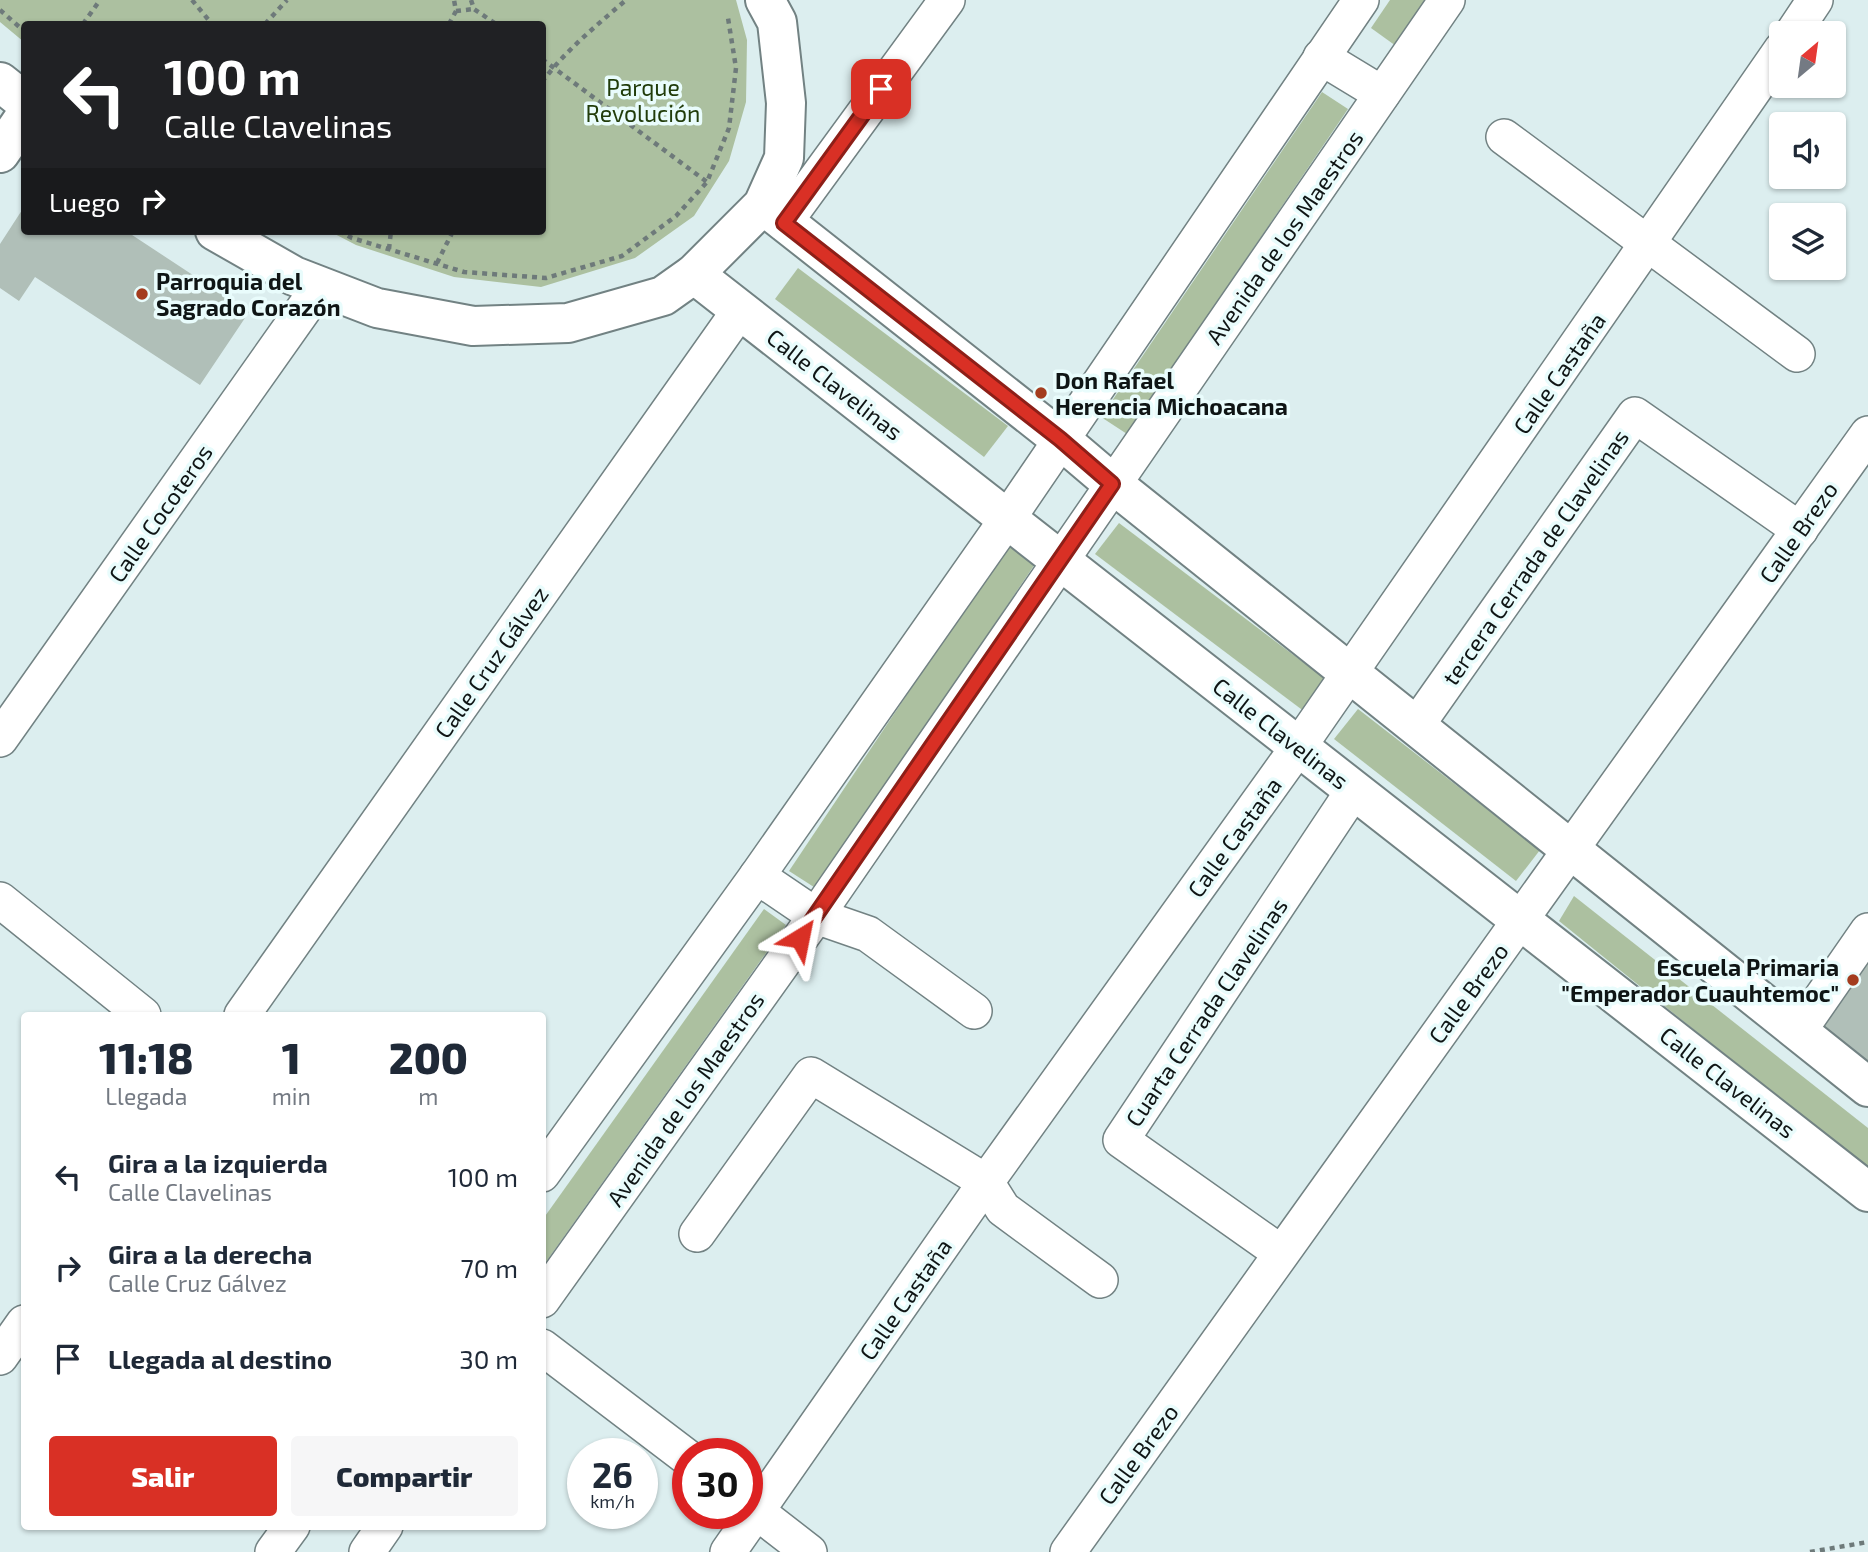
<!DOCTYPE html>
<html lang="es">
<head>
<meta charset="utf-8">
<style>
	body { margin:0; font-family:"Exo 2",sans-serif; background:#f6f6f7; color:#1f2937; height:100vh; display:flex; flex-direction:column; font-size:26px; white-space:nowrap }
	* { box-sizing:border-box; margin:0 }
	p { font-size:23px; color:#747a83 }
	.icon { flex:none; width:38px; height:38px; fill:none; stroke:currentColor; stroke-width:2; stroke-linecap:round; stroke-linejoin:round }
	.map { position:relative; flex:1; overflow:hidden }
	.drawer { position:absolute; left:21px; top:1012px; width:525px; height:518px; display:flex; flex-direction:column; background:#fff; border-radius:7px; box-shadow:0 2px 5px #0004 }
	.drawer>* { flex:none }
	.top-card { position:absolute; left:21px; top:21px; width:525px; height:214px; border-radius:7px; box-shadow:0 2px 5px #0004; background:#202124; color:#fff; overflow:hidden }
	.needle { width:46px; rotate:29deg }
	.controls { position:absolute; left:1769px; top:21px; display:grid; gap:14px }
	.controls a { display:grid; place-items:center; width:77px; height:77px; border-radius:7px; background:#fff; box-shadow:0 2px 5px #0004; font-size:35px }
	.speed { position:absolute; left:567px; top:1438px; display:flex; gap:14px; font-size:35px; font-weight:700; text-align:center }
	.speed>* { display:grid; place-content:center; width:91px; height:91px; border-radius:50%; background:#fff; box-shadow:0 2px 5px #0004; line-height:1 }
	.speed small { font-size:18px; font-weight:400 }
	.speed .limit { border:10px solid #d22; background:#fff; color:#111 }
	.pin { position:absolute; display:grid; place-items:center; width:60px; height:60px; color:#fff; margin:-30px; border-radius:14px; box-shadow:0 4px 10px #0006 }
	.me { position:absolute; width:77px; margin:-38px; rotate:35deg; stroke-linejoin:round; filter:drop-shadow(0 0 5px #0008) }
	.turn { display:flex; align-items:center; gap:24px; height:147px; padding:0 28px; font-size:32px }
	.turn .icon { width:91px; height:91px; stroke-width:2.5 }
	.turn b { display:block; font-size:49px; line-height:60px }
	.then { display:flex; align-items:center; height:66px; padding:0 28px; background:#0003; gap:14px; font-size:26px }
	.eta { display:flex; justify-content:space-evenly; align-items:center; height:119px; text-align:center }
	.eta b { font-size:42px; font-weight:800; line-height:49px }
	.primary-button { display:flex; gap:14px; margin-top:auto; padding:14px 28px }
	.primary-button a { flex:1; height:80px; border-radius:7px; background:#d93025; color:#fff; font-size:28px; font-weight:800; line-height:80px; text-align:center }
	.primary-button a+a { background:#f6f6f7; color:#1f2937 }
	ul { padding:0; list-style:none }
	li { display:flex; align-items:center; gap:21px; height:91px; padding:0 28px }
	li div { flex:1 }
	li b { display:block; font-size:26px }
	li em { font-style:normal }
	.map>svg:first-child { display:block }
	.green { fill:#acc0a0 }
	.building { fill:#b0bfb8 }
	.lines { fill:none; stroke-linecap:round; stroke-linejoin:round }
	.street-casing { stroke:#728283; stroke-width:38 }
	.secondary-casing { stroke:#728283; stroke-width:42 }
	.path { stroke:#6e7a7a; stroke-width:4.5; stroke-dasharray:5 5; stroke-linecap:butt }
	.street { stroke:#fff; stroke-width:35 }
	.secondary { stroke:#fff; stroke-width:38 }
	.route-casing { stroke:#8d1f18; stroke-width:18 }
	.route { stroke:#d93025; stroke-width:12 }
	.poi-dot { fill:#a43c1e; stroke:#e9fcfc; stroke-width:2.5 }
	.labels { text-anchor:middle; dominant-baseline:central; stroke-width:7; stroke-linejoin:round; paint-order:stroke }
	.park-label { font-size:23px; fill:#213c0a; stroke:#e9fcfc }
	.street-label { font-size:23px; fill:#0f1515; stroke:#e9fcfc }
	.poi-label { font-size:23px; font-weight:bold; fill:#0f1515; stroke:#e9fcfc; text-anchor:start }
</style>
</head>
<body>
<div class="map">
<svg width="1868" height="1552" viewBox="0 0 1868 1552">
	<rect width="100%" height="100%" fill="#dceeef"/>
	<g class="green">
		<polygon points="0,0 736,0 747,40 746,102 729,161 694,216 635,258 541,287 454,277 356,245 329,231 542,231 542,24 24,24 24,42 0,22"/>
		<polygon points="1390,0 1428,0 1396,46 1371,28"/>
		<polygon points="1322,92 1348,109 1127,434 1101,417"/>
		<polygon points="798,268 1008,426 984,457 775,299"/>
		<polygon points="1119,523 1328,681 1305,712 1095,554"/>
		<polygon points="1007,545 1035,564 817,889 789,871"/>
		<polygon points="1358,709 1540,850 1516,881 1334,739"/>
		<polygon points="1574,896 1868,1128 1868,1170 1559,921"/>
		<polygon points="764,909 786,925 543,1266 543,1219"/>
	</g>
	<g class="building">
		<polygon points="24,207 24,231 126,231 249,312 200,385 35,277 19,301 0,288 0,244"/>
		<polygon points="1868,942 1868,1065 1808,1018"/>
	</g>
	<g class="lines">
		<defs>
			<g id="street">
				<polyline points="1793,33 1815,0"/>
				<polyline points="1321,57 1382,94"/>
				<polyline points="1504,137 1797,354"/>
				<polyline points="784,223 947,0"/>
				<polyline points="1416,726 1635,415 1800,530"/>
				<polyline points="0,739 320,286"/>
				<polyline points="757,876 816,916 868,934 974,1011"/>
				<polyline points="0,900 143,1015"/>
				<polyline points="242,1015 740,310"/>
				<polyline points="1798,1032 1868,931"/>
				<polyline points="542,1174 757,876 1008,518 1361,0"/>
				<polyline points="697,1234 811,1075 986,1182 1003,1209 1100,1280"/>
				<polyline points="1281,1253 1121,1140 1354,790"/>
				<polyline points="542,1300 816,916 1447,0"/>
				<polyline points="542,1347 688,1458"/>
				<polyline points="0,1357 24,1323"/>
				<polyline points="747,1504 809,1552"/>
				<polyline points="273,1552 292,1526"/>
				<polyline points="367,1552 385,1526"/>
				<polyline points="728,1552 986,1182 1299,746 1782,49"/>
				<polyline points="1068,1552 1868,434"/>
			</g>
			<g id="secondary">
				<polyline points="0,82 24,101"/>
				<polyline points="0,153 24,118"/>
				<polyline points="763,205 1060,439 1113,484 1868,1087"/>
				<polyline points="215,231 294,276 377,308 473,326 568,323 663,296 694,274 763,205 784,158 786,103 777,22 765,0"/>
				<polyline points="694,274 1868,1192"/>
			</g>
		</defs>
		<use href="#street" class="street-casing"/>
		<use href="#secondary" class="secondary-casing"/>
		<g class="path">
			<polyline points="192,0 212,24"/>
			<polyline points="471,0 474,9 496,24"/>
			<polyline points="0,10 24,31"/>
			<polyline points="456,11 474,9"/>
			<polyline points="83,24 100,0"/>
			<polyline points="265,24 287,0"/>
			<polyline points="449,24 456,11 454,0"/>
			<polyline points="542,59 707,182"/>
			<path d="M542,82C566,50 596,26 626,0"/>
			<polyline points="339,231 352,238 464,272 546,278 622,256 676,216 707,182 729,128 736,68 728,18"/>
			<polyline points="389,249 391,231"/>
			<polyline points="437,263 453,231"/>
			<polyline points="1810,1552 1868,1542"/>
		</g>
		<use href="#street" class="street"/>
		<use href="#secondary" class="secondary"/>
	</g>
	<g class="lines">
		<defs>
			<polyline id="route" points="800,938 1112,484 1060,439 784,223 881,89"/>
		</defs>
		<use href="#route" class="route-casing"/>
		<use href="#route" class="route"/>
	</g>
	<g class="poi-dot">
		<circle cx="142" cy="294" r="7"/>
		<circle cx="1041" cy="393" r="7"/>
		<circle cx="1853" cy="980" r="7"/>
	</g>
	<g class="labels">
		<g class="park-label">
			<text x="643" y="87">Parque<tspan x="643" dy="26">Revolución</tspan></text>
		</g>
		<g class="street-label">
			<text transform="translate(1284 237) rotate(-55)">Avenida de los Maestros</text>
			<text transform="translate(1559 373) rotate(-55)">Calle Castaña</text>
			<text transform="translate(835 384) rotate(38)">Calle Clavelinas</text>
			<text transform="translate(160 513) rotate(-55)">Calle Cocoteros</text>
			<text transform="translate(1798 532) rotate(-55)">Calle Brezo</text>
			<text transform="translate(1535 557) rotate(-55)">tercera Cerrada de Clavelinas</text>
			<text transform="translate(491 662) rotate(-55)">Calle Cruz Gálvez</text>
			<text transform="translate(1281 733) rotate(38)">Calle Clavelinas</text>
			<text transform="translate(1234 837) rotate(-54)">Calle Castaña</text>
			<text transform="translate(1468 993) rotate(-54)">Calle Brezo</text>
			<text transform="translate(1206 1012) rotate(-56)">Cuarta Cerrada Clavelinas</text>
			<text transform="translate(1728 1082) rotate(38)">Calle Clavelinas</text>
			<text transform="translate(685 1099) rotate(-55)">Avenida de los Maestros</text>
			<text transform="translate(905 1299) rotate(-55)">Calle Castaña</text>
			<text transform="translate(1138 1454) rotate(-54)">Calle Brezo</text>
		</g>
		<g class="poi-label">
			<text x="156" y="281">Parroquia del<tspan x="156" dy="26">Sagrado Corazón</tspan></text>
			<text x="1055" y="380">Don Rafael<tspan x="1055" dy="26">Herencia Michoacana</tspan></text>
			<text x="1839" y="967" text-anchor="end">Escuela Primaria<tspan x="1839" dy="26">"Emperador Cuauhtemoc"</tspan></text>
		</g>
	</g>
</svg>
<div class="controls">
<a><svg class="needle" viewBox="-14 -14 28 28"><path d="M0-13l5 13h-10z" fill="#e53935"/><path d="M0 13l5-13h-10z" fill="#747a83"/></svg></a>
<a><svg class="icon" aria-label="sound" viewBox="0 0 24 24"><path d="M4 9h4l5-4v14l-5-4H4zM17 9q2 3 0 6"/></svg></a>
<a><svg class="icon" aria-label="layers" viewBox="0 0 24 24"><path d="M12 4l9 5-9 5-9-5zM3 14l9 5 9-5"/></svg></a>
</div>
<div class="speed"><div>26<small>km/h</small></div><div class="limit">30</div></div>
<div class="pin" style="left:881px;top:89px;background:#d93025"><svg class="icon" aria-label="arrive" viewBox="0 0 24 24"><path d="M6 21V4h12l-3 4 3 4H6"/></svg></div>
<svg class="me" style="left:800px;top:938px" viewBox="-20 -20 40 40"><path d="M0-17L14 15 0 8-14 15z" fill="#d93025" stroke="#fff" stroke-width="4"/></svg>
<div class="top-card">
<div class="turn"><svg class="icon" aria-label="left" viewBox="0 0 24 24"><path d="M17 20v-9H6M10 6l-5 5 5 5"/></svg><div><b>100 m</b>Calle Clavelinas</div></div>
<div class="then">Luego<svg class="icon" aria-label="right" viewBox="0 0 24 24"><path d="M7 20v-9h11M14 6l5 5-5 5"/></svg></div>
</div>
<section class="drawer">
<div class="eta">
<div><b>11:18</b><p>Llegada</p></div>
<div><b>1</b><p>min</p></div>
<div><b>200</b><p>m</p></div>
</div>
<ul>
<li><svg class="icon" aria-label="left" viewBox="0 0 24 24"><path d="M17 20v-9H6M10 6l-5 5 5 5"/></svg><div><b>Gira a la izquierda</b><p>Calle Clavelinas</p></div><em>100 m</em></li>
<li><svg class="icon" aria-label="right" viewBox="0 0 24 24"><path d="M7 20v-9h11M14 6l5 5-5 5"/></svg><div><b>Gira a la derecha</b><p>Calle Cruz Gálvez</p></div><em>70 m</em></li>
<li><svg class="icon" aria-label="arrive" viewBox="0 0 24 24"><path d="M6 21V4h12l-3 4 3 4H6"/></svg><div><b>Llegada al destino</b></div><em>30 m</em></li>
</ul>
<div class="primary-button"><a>Salir</a><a>Compartir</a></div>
</section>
</div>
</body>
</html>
